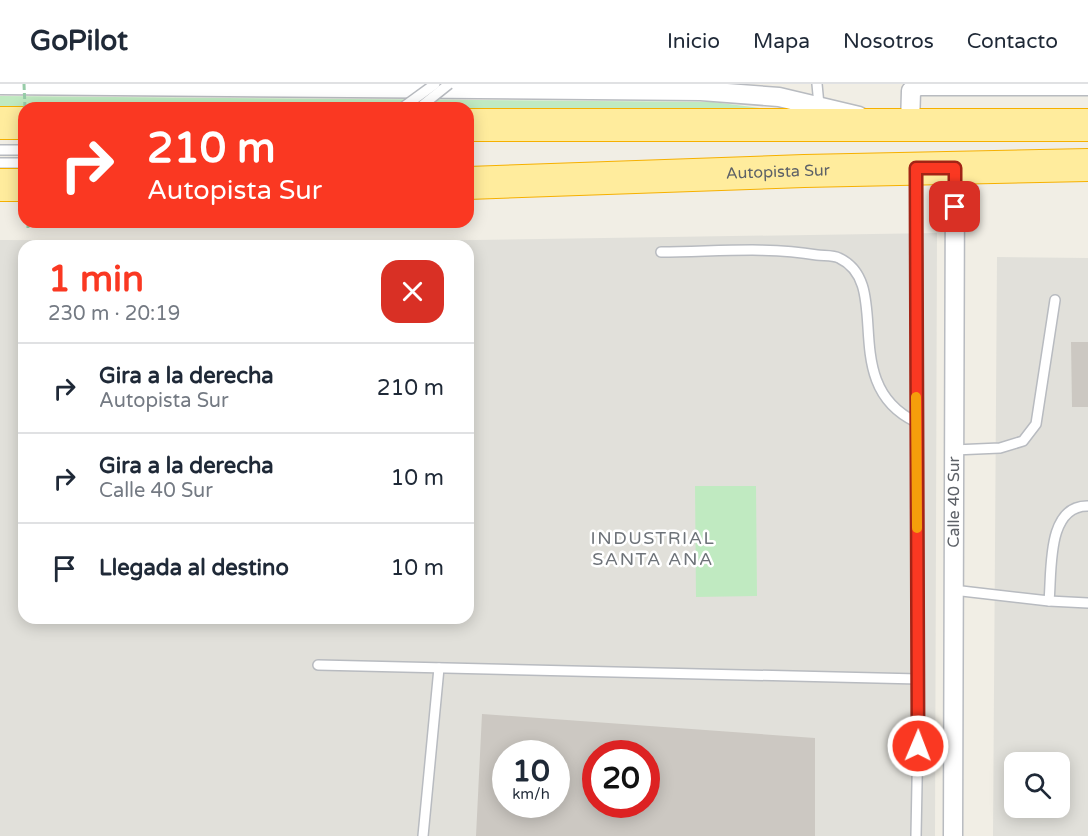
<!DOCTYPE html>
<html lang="es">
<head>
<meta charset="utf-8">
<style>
	body { margin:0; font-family:"Varela Round",sans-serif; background:#f6f6f7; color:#1f2937; height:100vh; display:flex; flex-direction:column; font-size:22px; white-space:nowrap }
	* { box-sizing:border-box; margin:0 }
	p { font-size:20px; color:#747a83 }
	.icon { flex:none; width:33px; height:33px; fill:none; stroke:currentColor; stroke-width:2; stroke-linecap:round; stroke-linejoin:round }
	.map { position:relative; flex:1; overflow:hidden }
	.side { position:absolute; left:18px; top:156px; width:456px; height:384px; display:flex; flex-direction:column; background:#fff; border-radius:18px; box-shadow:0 3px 15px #0003 }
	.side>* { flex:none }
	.top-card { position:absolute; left:18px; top:18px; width:456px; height:126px; border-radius:18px; box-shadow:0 3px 15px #0003; background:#fa3822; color:#fff; overflow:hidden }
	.controls { position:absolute; left:1004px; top:668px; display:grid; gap:12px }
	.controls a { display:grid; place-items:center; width:66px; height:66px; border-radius:12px; background:#fff; box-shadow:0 3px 15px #0003; font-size:30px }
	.speed { position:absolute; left:492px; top:656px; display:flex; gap:12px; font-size:30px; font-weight:700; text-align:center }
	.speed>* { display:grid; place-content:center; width:78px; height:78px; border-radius:50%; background:#fff; box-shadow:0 3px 15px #0003; line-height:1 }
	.speed small { font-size:15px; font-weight:400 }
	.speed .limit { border:9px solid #d22; background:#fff; color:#111 }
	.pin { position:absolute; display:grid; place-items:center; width:51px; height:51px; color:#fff; margin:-26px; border-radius:12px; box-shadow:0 3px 9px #0006 }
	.me { position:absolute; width:66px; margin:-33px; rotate:1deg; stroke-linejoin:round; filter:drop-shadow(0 0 4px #0008) }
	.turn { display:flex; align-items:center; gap:21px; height:126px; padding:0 30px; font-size:27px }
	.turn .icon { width:78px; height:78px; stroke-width:2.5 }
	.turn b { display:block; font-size:42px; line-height:51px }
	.round { display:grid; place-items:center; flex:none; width:63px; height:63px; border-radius:18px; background:#f6f6f7 }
	.headline { display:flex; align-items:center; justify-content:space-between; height:102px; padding:0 30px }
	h1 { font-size:36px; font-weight:700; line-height:45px; color:#fa3822 }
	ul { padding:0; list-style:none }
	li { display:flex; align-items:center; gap:18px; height:90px; padding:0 30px; border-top:2px solid #e0e1e3 }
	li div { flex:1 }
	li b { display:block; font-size:22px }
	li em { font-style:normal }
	header { display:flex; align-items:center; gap:36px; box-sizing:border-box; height:84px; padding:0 30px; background:#fff; border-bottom:2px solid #e0e1e3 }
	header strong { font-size:28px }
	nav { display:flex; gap:33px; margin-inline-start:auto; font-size:21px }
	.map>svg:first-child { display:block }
	.industrial { fill:#e1e0da; fill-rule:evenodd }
	.green { fill:#c0eac1 }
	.building { fill:#ccc8c2; fill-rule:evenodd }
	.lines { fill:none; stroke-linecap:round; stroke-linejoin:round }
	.service-casing { stroke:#b8bbc0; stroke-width:12 }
	.minor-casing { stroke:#b8bbc0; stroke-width:21 }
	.trunk-casing { stroke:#f6b000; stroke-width:34 }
	.path { stroke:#97cca8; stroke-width:3; stroke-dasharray:6 3; stroke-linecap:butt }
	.service { stroke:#fff; stroke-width:9 }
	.minor { stroke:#fff; stroke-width:18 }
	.trunk { stroke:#ffec9d; stroke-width:32 }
	.service-bridge-casing { stroke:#b8bbc0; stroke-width:12; stroke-linecap:butt }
	.path-bridge { stroke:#97cca8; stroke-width:3; stroke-dasharray:6 3; stroke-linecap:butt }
	.service-bridge { stroke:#fff; stroke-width:9 }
	.route-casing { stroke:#a22416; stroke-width:15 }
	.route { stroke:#fa3822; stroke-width:10 }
	.slow { stroke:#f59e0b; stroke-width:10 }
	.labels { text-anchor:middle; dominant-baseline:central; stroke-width:5; stroke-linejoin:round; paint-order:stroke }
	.street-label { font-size:16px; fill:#5d6167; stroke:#fff }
	.neighbourhood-label { font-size:18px; letter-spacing:1.5px; fill:#6e7379; stroke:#fff }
</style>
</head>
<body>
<header>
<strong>GoPilot</strong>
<nav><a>Inicio</a><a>Mapa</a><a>Nosotros</a><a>Contacto</a></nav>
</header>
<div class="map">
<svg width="1088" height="752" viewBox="0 0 1088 752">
	<rect width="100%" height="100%" fill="#f1eee5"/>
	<g class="industrial">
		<path d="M937,149L935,752H0V156L405,157ZM24,162H468V534H24ZM506,669H556V720H506ZM596,669H646V720H596Z"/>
		<path d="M997,173L1088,174V752H993ZM1014,678H1059V723H1014Z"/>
	</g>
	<g class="green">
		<polygon points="0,12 713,18 783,27 0,25"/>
		<polygon points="695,402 756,402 757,512 696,513"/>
	</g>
	<g class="building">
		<polygon points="1071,258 1088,258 1088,323 1072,323"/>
		<path d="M482,630L815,654V752H476ZM506,669H556V720H506ZM596,669H646V720H596Z"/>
	</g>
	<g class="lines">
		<defs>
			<g id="service">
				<polyline points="817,0 819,21"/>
				<polyline points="0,66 24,66"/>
				<polyline points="0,79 24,79"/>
				<polyline points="916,88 919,595 916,752"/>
				<path d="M661,168C712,168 766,162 817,171C823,172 833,171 839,174C895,200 836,300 916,338"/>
				<polyline points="954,366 1000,364 1023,357 1036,340 1055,216"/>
				<path d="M953,506L1049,517C1052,488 1046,421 1088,422"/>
				<polyline points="1049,517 1088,519"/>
				<polyline points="318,581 919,595"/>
				<polyline points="423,752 439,584"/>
			</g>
			<g id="minor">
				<polyline points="0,1 701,7 779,13 859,32"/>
				<polyline points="910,41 911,7 918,2 1088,2"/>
				<path id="s1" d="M953,752L955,84"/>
			</g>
			<g id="trunk">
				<polyline points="0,39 24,39"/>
				<polyline points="468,41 1088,41"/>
				<path id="s2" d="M468,99L804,87L1088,81"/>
				<polyline points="0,101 24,101"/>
			</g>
		</defs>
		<use href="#service" class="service-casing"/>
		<use href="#minor" class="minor-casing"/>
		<use href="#trunk" class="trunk-casing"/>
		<g class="path">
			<polyline points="28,138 28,146"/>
			<polyline points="126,142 126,138"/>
		</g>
		<use href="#service" class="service"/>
		<use href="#minor" class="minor"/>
		<use href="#trunk" class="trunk"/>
		<defs>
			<g id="service-bridge">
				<polyline points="402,24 435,0"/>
				<polyline points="419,24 449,0"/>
			</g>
		</defs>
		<use href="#service-bridge" class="service-bridge-casing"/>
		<polyline class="path-bridge" points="24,0 25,24"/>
		<use href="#service-bridge" class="service-bridge"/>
	</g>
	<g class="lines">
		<defs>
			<polyline id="route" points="918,662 916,84 955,84 955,123"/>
		</defs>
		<use href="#route" class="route-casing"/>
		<use href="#route" class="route"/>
		<polyline class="slow" points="916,313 917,444"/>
	</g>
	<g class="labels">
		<g class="street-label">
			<text stroke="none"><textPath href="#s2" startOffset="310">Autopista Sur</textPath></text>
			<text stroke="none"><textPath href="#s1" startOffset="334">Calle 40 Sur</textPath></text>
		</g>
		<g class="neighbourhood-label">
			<text x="653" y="454">INDUSTRIAL<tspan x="653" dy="21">SANTA ANA</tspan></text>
		</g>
	</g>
</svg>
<div class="controls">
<a><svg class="icon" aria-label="search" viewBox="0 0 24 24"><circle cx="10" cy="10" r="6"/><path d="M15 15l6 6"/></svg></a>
</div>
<div class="speed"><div>10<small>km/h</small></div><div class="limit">20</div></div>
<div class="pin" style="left:955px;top:123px;background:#d93025"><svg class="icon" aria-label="arrive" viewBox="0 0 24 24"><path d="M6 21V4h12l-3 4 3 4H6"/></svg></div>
<svg class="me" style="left:918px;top:662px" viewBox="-20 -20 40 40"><circle r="17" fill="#fa3822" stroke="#fff" stroke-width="3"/><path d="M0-11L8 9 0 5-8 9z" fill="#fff"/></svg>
<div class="top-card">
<div class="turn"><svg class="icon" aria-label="right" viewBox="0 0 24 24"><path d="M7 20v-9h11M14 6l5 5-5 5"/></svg><div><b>210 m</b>Autopista Sur</div></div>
</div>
<section class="side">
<div class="headline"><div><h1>1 min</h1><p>230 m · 20:19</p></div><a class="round" style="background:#d93025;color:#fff"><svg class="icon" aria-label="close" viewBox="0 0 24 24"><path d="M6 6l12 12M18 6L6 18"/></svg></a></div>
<ul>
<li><svg class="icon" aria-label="right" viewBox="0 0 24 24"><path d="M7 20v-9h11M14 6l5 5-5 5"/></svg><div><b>Gira a la derecha</b><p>Autopista Sur</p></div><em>210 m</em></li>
<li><svg class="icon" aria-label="right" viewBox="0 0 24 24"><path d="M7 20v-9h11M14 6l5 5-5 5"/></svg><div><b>Gira a la derecha</b><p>Calle 40 Sur</p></div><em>10 m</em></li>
<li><svg class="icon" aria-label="arrive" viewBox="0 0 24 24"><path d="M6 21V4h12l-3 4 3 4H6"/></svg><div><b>Llegada al destino</b></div><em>10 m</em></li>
</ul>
</section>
</div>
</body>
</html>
